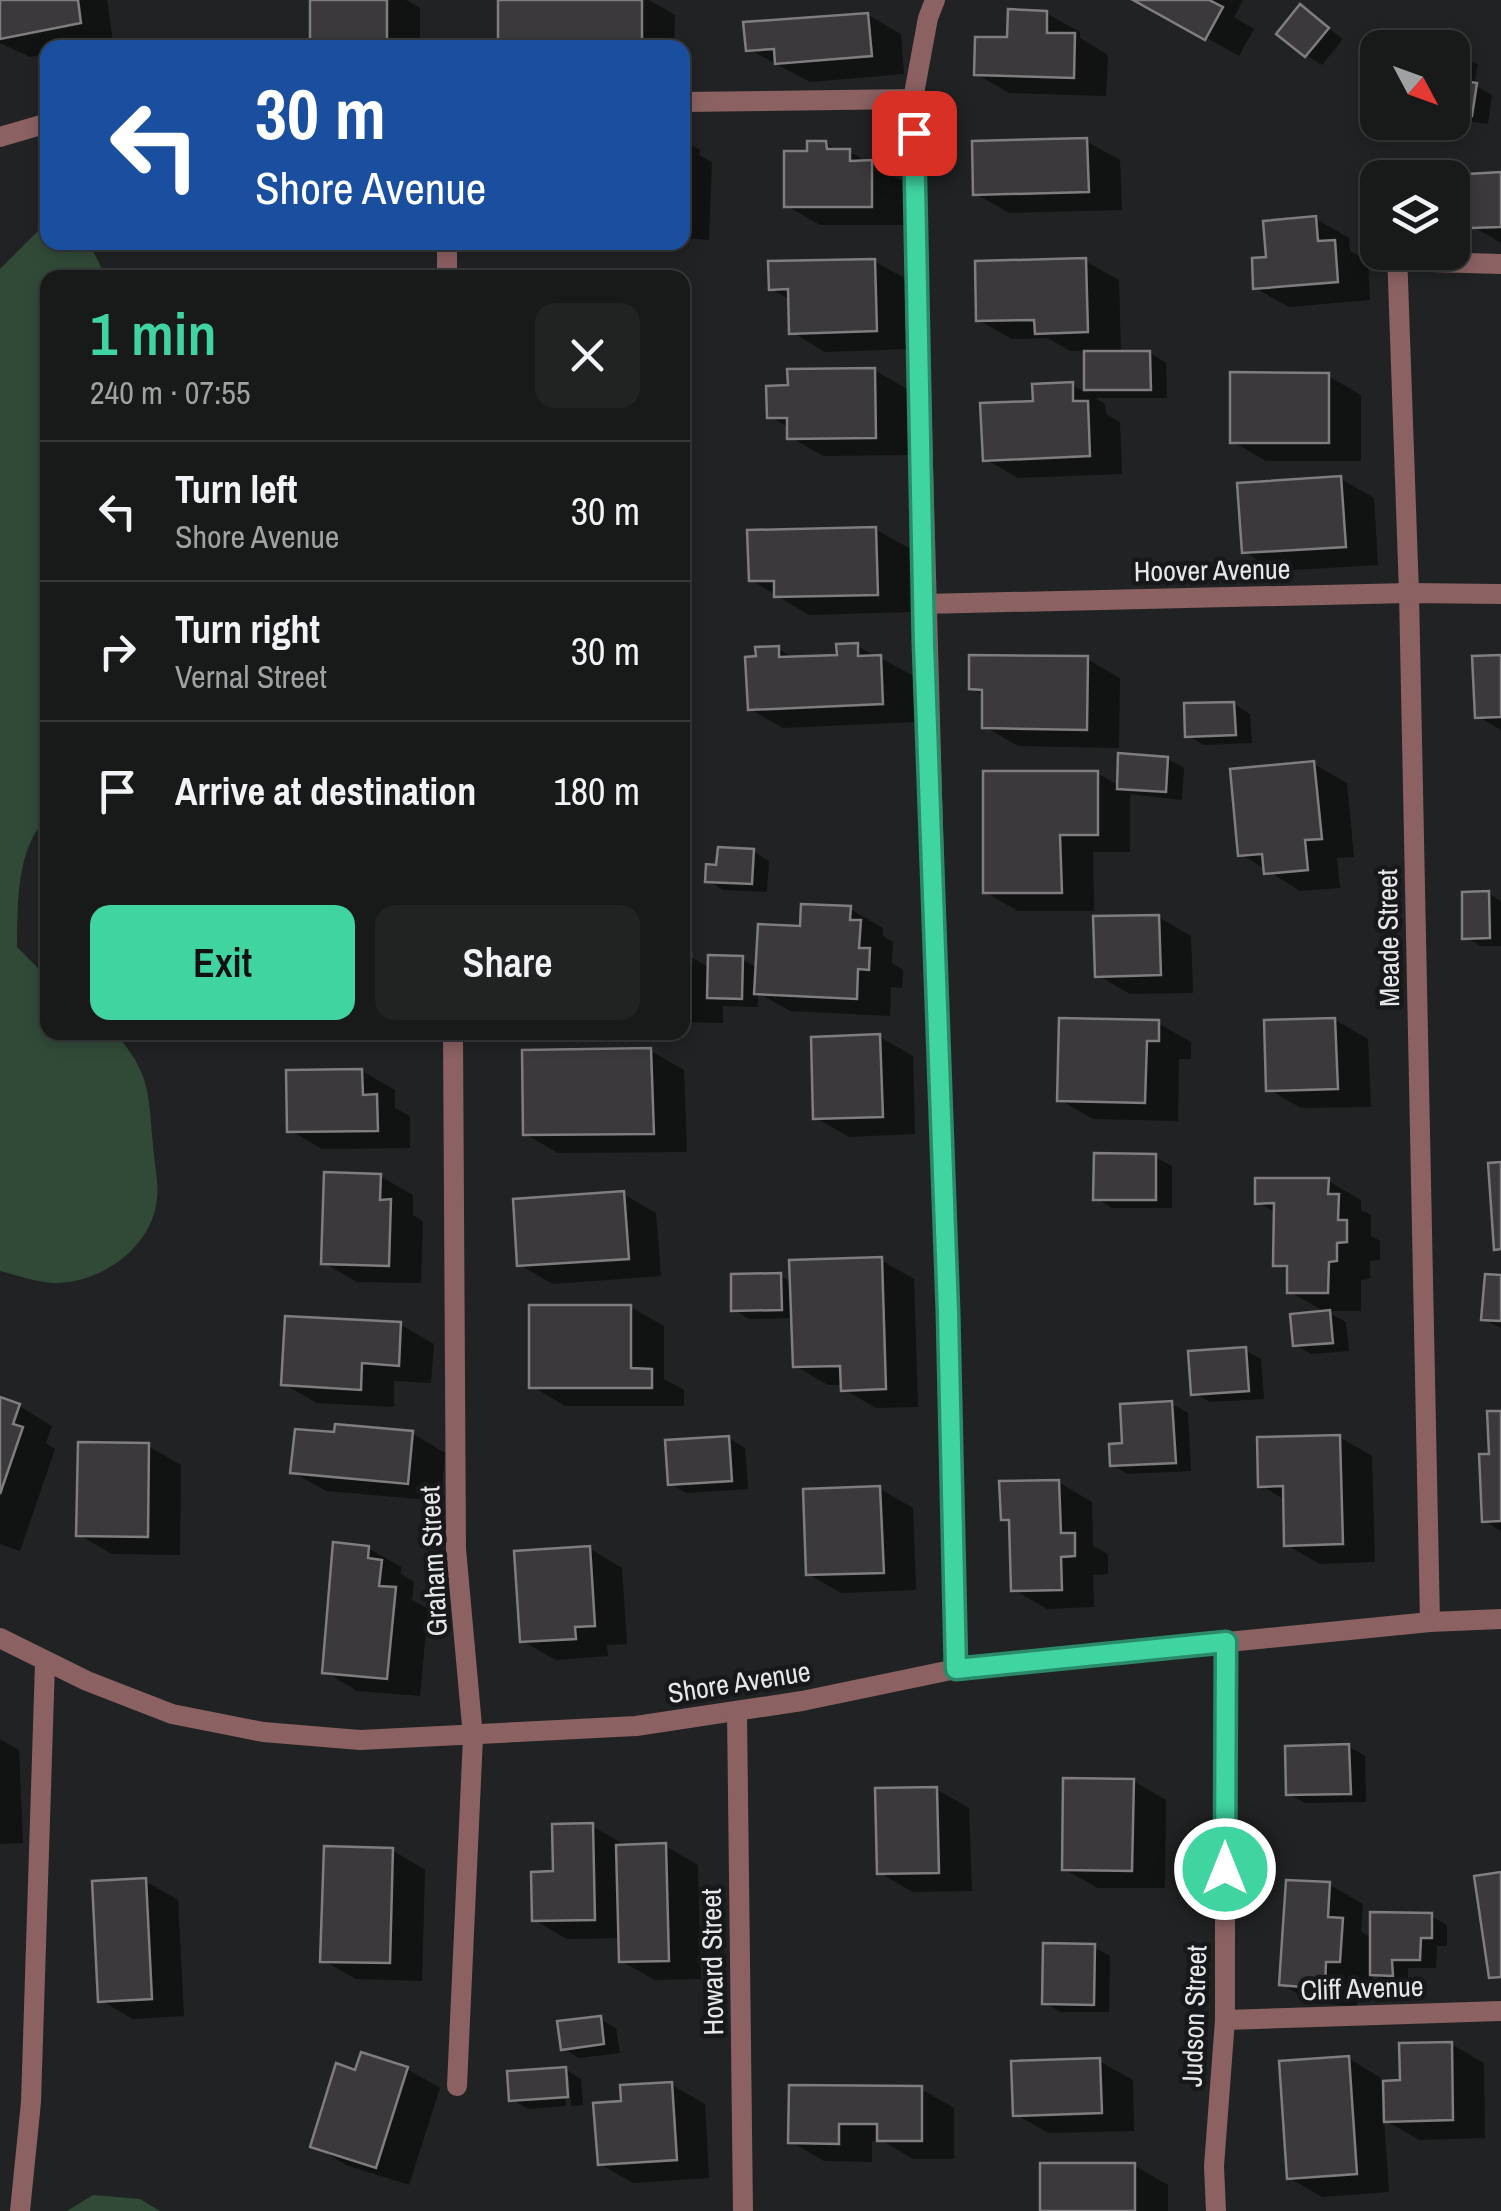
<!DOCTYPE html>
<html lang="en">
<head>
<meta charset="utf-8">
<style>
	body { margin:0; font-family:"Archivo Narrow",sans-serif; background:#212323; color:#f1f3f6; height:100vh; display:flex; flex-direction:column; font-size:38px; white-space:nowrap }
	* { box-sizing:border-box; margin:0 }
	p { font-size:32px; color:#9fa1a2 }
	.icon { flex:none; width:55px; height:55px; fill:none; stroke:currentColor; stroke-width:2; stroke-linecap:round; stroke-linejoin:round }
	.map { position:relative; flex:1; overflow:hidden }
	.sheet { position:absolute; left:40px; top:270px; width:650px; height:770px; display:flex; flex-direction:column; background:#181a1a; border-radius:20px; box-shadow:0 5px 15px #0003,0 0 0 2px #363839 }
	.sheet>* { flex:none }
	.guide { position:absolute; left:40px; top:40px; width:650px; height:210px; border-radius:20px; box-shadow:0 5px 15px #0003,0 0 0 2px #363839; background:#1a4fa0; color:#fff; overflow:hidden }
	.needle { width:65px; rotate:131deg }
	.buttons { position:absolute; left:1360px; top:30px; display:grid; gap:20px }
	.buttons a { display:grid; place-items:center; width:110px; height:110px; border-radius:20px; background:#181a1a; box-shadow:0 5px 15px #0003,0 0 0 2px #363839; font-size:50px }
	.pin { position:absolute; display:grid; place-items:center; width:85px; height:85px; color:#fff; margin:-42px; border-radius:20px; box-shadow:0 5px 15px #0006 }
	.me { position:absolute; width:110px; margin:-55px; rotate:0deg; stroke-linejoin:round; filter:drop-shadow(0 0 8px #0008) }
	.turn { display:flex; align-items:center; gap:35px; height:210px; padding:0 50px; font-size:45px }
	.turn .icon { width:130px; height:130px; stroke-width:2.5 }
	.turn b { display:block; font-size:70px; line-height:85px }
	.round { display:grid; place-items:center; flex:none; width:105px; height:105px; border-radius:20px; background:#212323 }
	.summary { display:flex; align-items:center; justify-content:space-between; height:170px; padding:0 50px }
	h1 { font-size:60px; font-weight:600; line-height:75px; color:#40d4a1 }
	.button { display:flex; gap:20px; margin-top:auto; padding:20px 50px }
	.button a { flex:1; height:115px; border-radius:20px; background:#40d4a1; color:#111; font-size:40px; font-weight:600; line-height:115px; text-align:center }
	.button a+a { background:#212323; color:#f1f3f6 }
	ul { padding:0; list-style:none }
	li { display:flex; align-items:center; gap:30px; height:140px; padding:0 50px; border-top:2px solid #363839 }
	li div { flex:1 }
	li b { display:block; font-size:38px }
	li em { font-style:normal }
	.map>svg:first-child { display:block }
	.green { fill:#314a38 }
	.shadow { fill:#0007 }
	.building { fill:#3b393b; stroke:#7f7d7f; stroke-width:2.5 }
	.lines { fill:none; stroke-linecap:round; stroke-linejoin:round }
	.street { stroke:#8b6162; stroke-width:20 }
	.route-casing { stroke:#2a8a69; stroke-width:25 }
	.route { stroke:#40d4a1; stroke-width:18 }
	.labels { text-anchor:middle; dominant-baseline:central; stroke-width:9; stroke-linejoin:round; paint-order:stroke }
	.street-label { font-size:28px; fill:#e6e7e8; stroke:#17181a }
</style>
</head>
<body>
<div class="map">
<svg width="1501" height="2211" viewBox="0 0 1501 2211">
	<rect width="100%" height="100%" fill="#202223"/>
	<g class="green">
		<path d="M47,222L48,242L89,243L106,277L48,278V816C15,850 18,904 17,947L47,977L48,1032L115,1033C151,1074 148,1093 153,1145C154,1162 159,1182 157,1199C152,1248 100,1284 53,1283C36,1282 16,1275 0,1271V269Z"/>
		<polygon points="93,2195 140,2199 160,2211 67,2211"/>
	</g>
	<g class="shadow">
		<polygon points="0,0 107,0 113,42 82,48 48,48 48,54 30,57 0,43"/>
		<polygon points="312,0 406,0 420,8 420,48 312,48"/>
		<polygon points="500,0 649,0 675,15 674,48 500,48"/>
		<polygon points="1138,0 1243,0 1234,17 1254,29 1239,56"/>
		<polygon points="1301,8 1343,39 1322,65 1306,55"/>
		<polygon points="1046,13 1080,32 1080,38 1108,55 1106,96 1009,93 976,74 1009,40"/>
		<polygon points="868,15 901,34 904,74 810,82 748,49"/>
		<polygon points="1452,54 1478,64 1474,85 1492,95 1488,124 1452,119"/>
		<polygon points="682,140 700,150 699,155 712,162 709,240 682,238"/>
		<polygon points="1086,141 1120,160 1122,210 1009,213 976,194"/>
		<polygon points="826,143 840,152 850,152 904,182 905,225 820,225 787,206 810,154"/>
		<polygon points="1501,175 1501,243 1474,227"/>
		<polygon points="1316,219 1349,238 1350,251 1368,261 1370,300 1289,307 1255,288 1268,259"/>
		<polygon points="335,242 419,242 420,246 352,252"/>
		<polygon points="874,261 908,280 909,349 825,352 792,332 791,300 771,289"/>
		<polygon points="1085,261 1119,280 1121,354 1150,353 1166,363 1167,398 1095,398 1105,404 1106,414 1120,422 1122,474 1018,478 985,459 1036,403 1072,385 1087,393 1087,351 1070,351 1048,338 1012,339 978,320"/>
		<polygon points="874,370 907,389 908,455 823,456 790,437 790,428 769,416 790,387"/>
		<polygon points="1328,376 1361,395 1361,461 1266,461 1233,442"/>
		<polygon points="1341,479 1374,498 1378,565 1277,571 1244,552"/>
		<polygon points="875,529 909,548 910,612 809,615 751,580"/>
		<polygon points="857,646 914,676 916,722 783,728 750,709 778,649 796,659 840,657"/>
		<polygon points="1501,657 1501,730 1477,716"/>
		<polygon points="1087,659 1120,678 1119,748 1018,746 985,727 985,696 971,688"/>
		<polygon points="1234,704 1250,714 1252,743 1204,745 1188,736"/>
		<polygon points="1168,759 1184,768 1182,800 1130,794 1130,852 1093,852 1094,911 1018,911 985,892 1097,773 1119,786"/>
		<polygon points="1314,764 1347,783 1354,857 1337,858 1340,888 1300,891 1241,854"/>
		<polygon points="753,851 769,861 767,892 723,890 707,880 719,868"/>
		<polygon points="1488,893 1501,901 1501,946 1481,946 1465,937"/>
		<polygon points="850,909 883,928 883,936 893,942 892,963 903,970 902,988 891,987 890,1016 790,1011 758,993 758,1007 723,1006 723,1023 682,1022 682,945 691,950 691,957 710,968 742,959 758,968 803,929"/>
		<polygon points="1158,917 1191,936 1193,993 1130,994 1097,975"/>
		<polygon points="1335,1020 1368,1039 1371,1107 1301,1108 1268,1089"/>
		<polygon points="1158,1023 1191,1042 1191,1059 1179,1059 1178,1121 1093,1119 1060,1100"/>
		<polygon points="880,1037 913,1056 915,1134 849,1137 816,1118"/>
		<polygon points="651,1051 684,1070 687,1152 558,1153 525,1134"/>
		<polygon points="362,1071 395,1090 395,1108 410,1116 410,1148 322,1149 289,1130"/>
		<polygon points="1155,1157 1172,1166 1172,1208 1112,1208 1096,1198"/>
		<polygon points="380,1176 413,1195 413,1215 423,1221 421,1283 357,1282 324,1263"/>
		<polygon points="1328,1181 1361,1200 1361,1210 1371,1215 1371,1236 1380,1241 1380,1260 1370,1261 1370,1279 1361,1280 1361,1311 1326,1311 1346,1322 1349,1351 1311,1354 1295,1345 1327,1313 1290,1292 1290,1272 1276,1264 1276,1213 1258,1202"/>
		<polygon points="623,1194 656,1213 661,1276 553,1284 520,1265"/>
		<polygon points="881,1260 914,1279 918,1407 876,1408 843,1389 843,1385 828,1385 795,1366 793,1318 749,1319 733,1309 781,1276 792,1283"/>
		<polygon points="1501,1278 1501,1328 1483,1319"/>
		<polygon points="631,1307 664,1326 664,1379 684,1390 684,1406 565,1406 532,1386"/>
		<polygon points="401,1325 434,1344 431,1383 394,1381 394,1407 317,1403 284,1384"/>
		<polygon points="1245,1350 1261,1359 1264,1399 1210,1402 1194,1393"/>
		<polygon points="0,1400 19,1406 52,1426 46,1443 55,1449 20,1551 0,1544"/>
		<polygon points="1172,1404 1188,1413 1191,1471 1128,1474 1112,1465 1124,1446"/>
		<polygon points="1501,1413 1501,1531 1484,1521 1491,1456"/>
		<polygon points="412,1433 445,1453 441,1501 326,1491 292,1472"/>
		<polygon points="1339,1437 1372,1456 1375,1562 1320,1564 1287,1545 1285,1500 1261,1485"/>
		<polygon points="728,1438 745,1448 748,1489 687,1493 670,1484"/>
		<polygon points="148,1446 181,1465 180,1555 112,1554 79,1535"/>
		<polygon points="1058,1482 1092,1502 1093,1546 1108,1554 1108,1574 1093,1575 1094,1607 1047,1609 1014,1590 1012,1524 1003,1519"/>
		<polygon points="880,1489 913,1508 916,1590 841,1593 808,1574"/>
		<polygon points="368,1548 401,1567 401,1574 414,1582 412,1600 428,1609 420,1696 357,1691 324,1671"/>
		<polygon points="589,1548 622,1568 627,1644 607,1645 608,1656 556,1660 522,1641"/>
		<polygon points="0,1739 19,1750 23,1843 0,1844"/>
		<polygon points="1348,1746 1365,1756 1366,1802 1305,1803 1288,1794"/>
		<polygon points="1133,1781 1166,1800 1165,1888 1098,1888 1064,1869"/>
		<polygon points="936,1789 969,1808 972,1891 913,1892 880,1873"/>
		<polygon points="592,1826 625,1845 665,1846 698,1865 701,1979 655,1980 621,1961 621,1938 567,1939 534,1920 555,1873"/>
		<polygon points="392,1850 425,1870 422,1981 356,1979 322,1960"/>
		<polygon points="145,1881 178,1900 184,2016 133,2019 100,2000"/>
		<polygon points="1330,1885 1363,1904 1361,1932 1373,1938 1431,1916 1447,1925 1447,1946 1437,1946 1436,1968 1408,1968 1408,1984 1388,1983 1373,1974 1373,1980 1359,1979 1357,2006 1314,2003 1281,1984"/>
		<polygon points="1094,1947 1110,1956 1109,2012 1060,2012 1044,2002"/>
		<polygon points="600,2019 616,2028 620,2053 579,2058 563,2048"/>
		<polygon points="1451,2044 1484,2063 1485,2138 1420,2140 1384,2120 1389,2192 1322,2197 1289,2178 1348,2058 1381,2078 1382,2083 1403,2083"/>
		<polygon points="1099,2061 1133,2080 1134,2131 1048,2133 1015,2114"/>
		<polygon points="407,2069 440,2088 409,2185 346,2165 313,2145 357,2073"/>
		<polygon points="565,2069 581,2079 583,2105 571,2106 569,2076 564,2076 566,2106 528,2109 511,2099"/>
		<polygon points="672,2085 705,2104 709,2178 633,2183 600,2164 624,2103"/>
		<polygon points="921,2089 954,2108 954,2159 913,2159 883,2141 872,2141 872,2162 824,2161 791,2142"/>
		<polygon points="1135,2166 1168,2185 1168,2211 1042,2211"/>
	</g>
	<g class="building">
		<polygon points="0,0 78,0 81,23 0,39"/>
		<rect x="310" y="0" width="77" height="48"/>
		<rect x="498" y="0" width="144" height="48"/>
		<polygon points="1133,0 1209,0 1223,7 1205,40"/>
		<polygon points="1300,4 1329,28 1305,57 1276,34"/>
		<polygon points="1008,9 1047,11 1047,33 1075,33 1074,78 974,75 975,37 1007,37"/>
		<polygon points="868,13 872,56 775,64 774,49 746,51 743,22"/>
		<polygon points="1452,51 1463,53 1458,80 1477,83 1472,116 1452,113"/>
		<polygon points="1087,138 1089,192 973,195 972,141"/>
		<polygon points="807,141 826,141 827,149 850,149 850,161 872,160 872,207 784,207 784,151 807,151"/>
		<polygon points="1501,172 1501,227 1471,228 1468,174"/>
		<polygon points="1316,216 1318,241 1335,240 1338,282 1253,289 1252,258 1266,257 1263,221"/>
		<polygon points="1086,258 1088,332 1035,334 1034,320 976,321 975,261"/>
		<polygon points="875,259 877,331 789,334 788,289 769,290 768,261"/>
		<polygon points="601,270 602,278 501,278 501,271"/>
		<polygon points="1084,351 1150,351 1151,390 1084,390"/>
		<polygon points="875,368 876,438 787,439 787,418 767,418 766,386 788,385 787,369"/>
		<polygon points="1230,372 1329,373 1329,443 1230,443"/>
		<polygon points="1073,382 1073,401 1088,401 1090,456 983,461 980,403 1033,401 1032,384"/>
		<polygon points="1341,476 1346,547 1242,553 1237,483"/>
		<polygon points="876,527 878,595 774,597 774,581 749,581 747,530"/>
		<polygon points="858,643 858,656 881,655 883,704 748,710 745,657 756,656 755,647 779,646 779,657 837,655 836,644"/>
		<polygon points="969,655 1088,656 1087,730 982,728 982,690 969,689"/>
		<polygon points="1501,655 1501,717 1475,718 1472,656"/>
		<polygon points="1234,702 1236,735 1185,737 1184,703"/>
		<polygon points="1118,753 1168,757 1166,792 1117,789"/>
		<polygon points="1314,761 1322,839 1305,840 1308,870 1264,874 1262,854 1238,856 1230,769"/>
		<polygon points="983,771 1098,771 1098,835 1060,835 1062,893 983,893"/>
		<polygon points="718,847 754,849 752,884 705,882 706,864 716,865"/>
		<polygon points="1489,891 1490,938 1462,939 1462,892"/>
		<polygon points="801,904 851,906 850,920 861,920 859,948 870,948 869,970 858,969 857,999 754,994 758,924 800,926"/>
		<polygon points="1159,915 1161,975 1095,977 1093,916"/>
		<polygon points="682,954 691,954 690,1005 682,1005"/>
		<polygon points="708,955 743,956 742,999 707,998"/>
		<polygon points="1059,1018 1159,1020 1159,1041 1147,1041 1145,1103 1057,1101"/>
		<polygon points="1335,1018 1338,1089 1266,1091 1264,1020"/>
		<polygon points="880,1034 883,1117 813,1119 811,1037"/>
		<polygon points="651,1048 654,1134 523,1135 522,1050"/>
		<polygon points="362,1069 363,1095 377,1094 378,1131 287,1132 286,1070"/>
		<polygon points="1094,1153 1156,1154 1156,1200 1093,1200"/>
		<polygon points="1501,1162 1501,1249 1494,1250 1488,1163"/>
		<polygon points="324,1172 381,1174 380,1200 391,1199 389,1266 321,1264"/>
		<polygon points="1255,1178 1329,1178 1328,1194 1339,1194 1338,1220 1347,1220 1347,1242 1337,1243 1337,1261 1329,1262 1328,1293 1287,1293 1287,1266 1273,1266 1274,1203 1255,1204"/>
		<polygon points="624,1191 629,1259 517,1266 513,1199"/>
		<polygon points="882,1257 886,1389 841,1391 840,1366 793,1367 789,1260"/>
		<polygon points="781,1273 782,1310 731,1311 731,1274"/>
		<polygon points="1485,1274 1501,1275 1501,1321 1481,1320"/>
		<polygon points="529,1305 631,1305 631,1368 652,1369 652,1388 529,1388"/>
		<polygon points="1330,1310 1333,1343 1293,1346 1290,1314"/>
		<polygon points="285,1316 401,1322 399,1366 362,1363 361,1390 281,1385"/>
		<polygon points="1246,1347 1249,1391 1191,1395 1188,1351"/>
		<polygon points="0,1397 20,1404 13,1424 23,1427 0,1494"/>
		<polygon points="1172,1401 1176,1463 1110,1466 1109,1444 1122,1443 1120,1404"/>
		<polygon points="1487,1411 1501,1411 1501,1521 1482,1522 1479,1454 1489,1454"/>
		<polygon points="335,1424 413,1431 408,1484 290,1473 295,1429 334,1432"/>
		<polygon points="1340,1435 1343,1544 1284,1546 1283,1486 1258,1487 1257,1437"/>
		<polygon points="729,1436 732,1481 668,1485 665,1440"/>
		<polygon points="78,1442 149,1443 148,1537 76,1536"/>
		<polygon points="1059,1480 1061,1533 1075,1533 1075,1556 1061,1557 1062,1590 1011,1591 1009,1520 1001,1520 999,1481"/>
		<polygon points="880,1486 884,1573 806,1575 803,1489"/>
		<polygon points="333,1542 369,1546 368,1558 382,1560 379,1586 396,1587 387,1679 322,1673"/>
		<polygon points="590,1546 595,1626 575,1627 576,1639 520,1642 514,1551"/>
		<polygon points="1349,1744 1351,1794 1286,1795 1285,1746"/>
		<polygon points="1063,1778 1134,1779 1132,1871 1062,1870"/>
		<polygon points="937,1787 939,1873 877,1874 875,1788"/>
		<polygon points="593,1823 595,1920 532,1921 531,1872 553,1871 552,1824"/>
		<polygon points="666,1843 669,1961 619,1962 616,1845"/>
		<polygon points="324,1846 393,1848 390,1963 320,1962"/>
		<polygon points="1501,1872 1501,1977 1489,1978 1474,1876"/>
		<polygon points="146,1878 152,1999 98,2002 92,1881"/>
		<polygon points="1286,1880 1330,1882 1328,1917 1343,1918 1340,1962 1326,1962 1325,1989 1279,1985"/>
		<polygon points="1370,1912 1432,1913 1432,1938 1421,1938 1420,1960 1392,1960 1393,1976 1370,1975"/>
		<polygon points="1043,1943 1095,1944 1094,2005 1042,2004"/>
		<polygon points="601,2016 604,2044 561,2050 557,2021"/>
		<polygon points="1452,2042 1453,2120 1384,2122 1383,2081 1400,2080 1399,2043"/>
		<polygon points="361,2052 408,2067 376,2168 310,2147 336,2063 355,2070"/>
		<polygon points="1349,2056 1357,2174 1287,2179 1279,2061"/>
		<polygon points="1100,2058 1102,2113 1013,2116 1011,2061"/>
		<polygon points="566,2067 568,2097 509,2101 507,2071"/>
		<polygon points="672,2082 677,2160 598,2165 593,2103 621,2101 620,2085"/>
		<polygon points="789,2085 922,2086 922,2141 877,2141 877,2124 839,2124 839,2144 788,2143"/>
		<rect x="1040" y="2163" width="95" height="48"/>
	</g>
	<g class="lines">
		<g class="street">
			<path d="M935,0L928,18L913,99C924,622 944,1145 956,1669"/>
			<polyline points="682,102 913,99"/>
			<polyline points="0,137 48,123"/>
			<polyline points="1401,178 1402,169"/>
			<polyline points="447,242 447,278"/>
			<polyline points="1397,252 1409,593 1430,1622"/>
			<polyline points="1396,261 1501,264"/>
			<polyline points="923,604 1409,593 1501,594"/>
			<polyline points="453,1032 456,1549 473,1737 457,2086"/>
			<polyline points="0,1638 87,1681 172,1714 263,1732 360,1740 636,1726 802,1701 956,1669 1430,1622 1501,1619"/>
			<polyline points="737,1712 743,2211"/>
			<polyline points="1225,2020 1501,2011"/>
			<polyline points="20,2211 31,2102 45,1663"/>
			<polyline points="1216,2211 1214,2166 1225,2020 1225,1642"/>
		</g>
	</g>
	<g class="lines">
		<defs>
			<polyline id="route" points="914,133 924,644 948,1312 956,1669 1226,1642 1225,1869"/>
		</defs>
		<use href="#route" class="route-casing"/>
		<use href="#route" class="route"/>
	</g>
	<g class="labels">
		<g class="street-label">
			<text transform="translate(1212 570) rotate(-1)">Hoover Avenue</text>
			<text transform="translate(1388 938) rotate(-91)">Meade Street</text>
			<text transform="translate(433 1561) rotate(-93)">Graham Street</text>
			<text transform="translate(739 1682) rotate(-9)">Shore Avenue</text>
			<text transform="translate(712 1962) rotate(-91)">Howard Street</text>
			<text transform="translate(1362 1988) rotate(-2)">Cliff Avenue</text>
			<text transform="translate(1194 2016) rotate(-88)">Judson Street</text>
		</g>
	</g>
</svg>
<div class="buttons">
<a><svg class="needle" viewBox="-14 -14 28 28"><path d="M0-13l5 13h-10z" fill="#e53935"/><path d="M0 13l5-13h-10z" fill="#9fa1a2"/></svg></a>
<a><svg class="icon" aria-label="layers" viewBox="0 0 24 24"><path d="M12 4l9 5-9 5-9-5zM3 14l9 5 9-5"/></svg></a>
</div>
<div class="pin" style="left:914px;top:133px;background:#d93025"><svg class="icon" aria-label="arrive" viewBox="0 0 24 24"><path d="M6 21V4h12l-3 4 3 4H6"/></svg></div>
<svg class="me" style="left:1225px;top:1869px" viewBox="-20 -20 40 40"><circle r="17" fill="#40d4a1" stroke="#fff" stroke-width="3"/><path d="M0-11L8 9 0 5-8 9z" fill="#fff"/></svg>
<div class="guide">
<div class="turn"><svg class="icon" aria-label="left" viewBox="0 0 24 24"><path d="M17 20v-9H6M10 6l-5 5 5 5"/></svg><div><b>30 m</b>Shore Avenue</div></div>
</div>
<section class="sheet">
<div class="summary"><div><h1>1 min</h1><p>240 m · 07:55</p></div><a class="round"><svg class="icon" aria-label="close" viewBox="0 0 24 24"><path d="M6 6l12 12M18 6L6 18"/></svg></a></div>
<ul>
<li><svg class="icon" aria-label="left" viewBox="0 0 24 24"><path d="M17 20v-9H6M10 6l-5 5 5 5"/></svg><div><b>Turn left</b><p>Shore Avenue</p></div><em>30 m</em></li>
<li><svg class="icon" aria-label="right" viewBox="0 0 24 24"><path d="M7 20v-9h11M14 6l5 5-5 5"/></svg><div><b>Turn right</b><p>Vernal Street</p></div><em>30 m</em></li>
<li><svg class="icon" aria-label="arrive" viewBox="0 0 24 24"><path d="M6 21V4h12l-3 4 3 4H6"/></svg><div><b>Arrive at destination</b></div><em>180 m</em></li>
</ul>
<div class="button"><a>Exit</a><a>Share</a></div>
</section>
</div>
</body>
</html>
